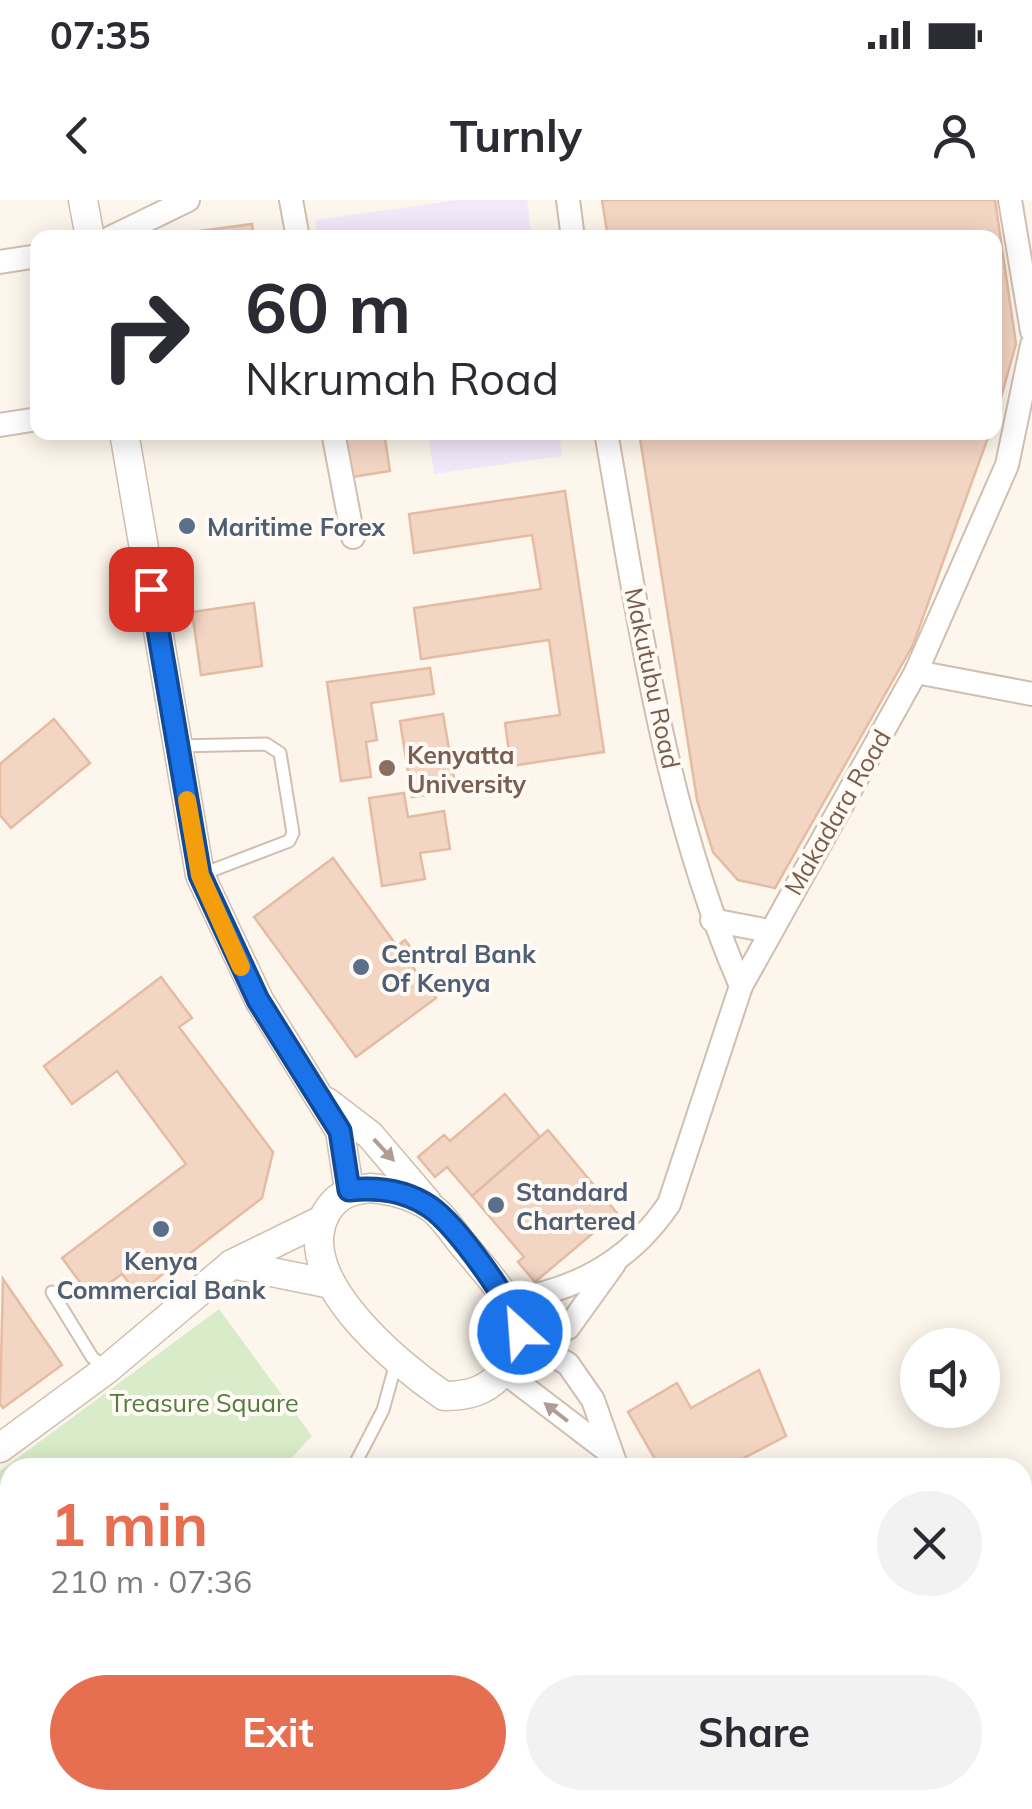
<!DOCTYPE html>
<html lang="en">
<head>
<meta charset="utf-8">
<style>
	body { margin:0; font-family:Mulish,sans-serif; background:#f2f2f3; color:#2b2b33; height:100vh; display:flex; flex-direction:column; font-size:38px; white-space:nowrap }
	* { box-sizing:border-box; margin:0 }
	p { font-size:32px; color:#7c7c81 }
	.icon { flex:none; width:55px; height:55px; fill:none; stroke:currentColor; stroke-width:2; stroke-linecap:round; stroke-linejoin:round }
	.map { position:relative; flex:1; overflow:hidden }
	.sheet { position:absolute; left:0px; top:1258px; width:1032px; height:352px; display:flex; flex-direction:column; background:#fff; border-radius:30px 30px 0 0; box-shadow:0 5px 25px #0003 }
	.sheet>* { flex:none }
	.banner { position:absolute; left:30px; top:30px; width:972px; height:210px; border-radius:20px; box-shadow:0 5px 25px #0003; background:#fff; color:#2b2b33; overflow:hidden }
	.controls { position:absolute; left:900px; top:1128px; display:grid; gap:20px }
	.controls a { display:grid; place-items:center; width:100px; height:100px; border-radius:50%; background:#fff; box-shadow:0 5px 25px #0003; font-size:50px }
	.pin { position:absolute; display:grid; place-items:center; width:85px; height:85px; color:#fff; margin:-42px; border-radius:20px; box-shadow:0 5px 15px #0006 }
	.me { position:absolute; width:110px; margin:-55px; rotate:334deg; stroke-linejoin:round; filter:drop-shadow(0 0 8px #0008) }
	.turn { display:flex; align-items:center; gap:35px; height:210px; padding:0 50px; font-size:45px }
	.turn .icon { width:130px; height:130px; stroke-width:2.5 }
	.turn b { display:block; font-size:70px; line-height:85px }
	.round { display:grid; place-items:center; flex:none; width:105px; height:105px; border-radius:52px; background:#f2f2f3 }
	.head { display:flex; align-items:center; justify-content:space-between; height:170px; padding:0 50px }
	h1 { font-size:60px; font-weight:700; line-height:75px; color:#e76f51 }
	.action { display:flex; gap:20px; margin-top:auto; padding:20px 50px }
	.action a { flex:1; height:115px; border-radius:60px; background:#e76f51; color:#fff; font-size:40px; font-weight:700; line-height:115px; text-align:center }
	.action a+a { background:#f2f2f3; color:#2b2b33 }
	.status { display:flex; justify-content:space-between; align-items:center; height:70px; padding:0 50px; background:#fff; direction:ltr }
	.status svg { height:28px; fill:currentColor }
	header { display:flex; justify-content:space-between; align-items:center; height:130px; padding:0 50px; background:#fff; font-size:45px; font-weight:700 }
	.map>svg:first-child { display:block }
	.education { fill:#f3e8fa }
	.green { fill:#d8ecc9 }
	.building { fill:#f3d5c3; stroke:#e6bba3; stroke-width:2.5 }
	.lines { fill:none; stroke-linecap:round; stroke-linejoin:round }
	.service-casing { stroke:#d1beb0; stroke-width:15 }
	.minor-casing { stroke:#d1beb0; stroke-width:26 }
	.tertiary-casing { stroke:#d1beb0; stroke-width:31 }
	.service { stroke:#fff; stroke-width:11 }
	.minor { stroke:#fff; stroke-width:22 }
	.tertiary { stroke:#fff; stroke-width:28 }
	.oneway { fill:#af9d94 }
	.route-casing { stroke:#114b97; stroke-width:25 }
	.route { stroke:#1a73e8; stroke-width:18 }
	.slow { stroke:#f59e0b; stroke-width:18 }
	.service-dot { fill:#5c6f8a; stroke:#fffaf3; stroke-width:4 }
	.education-dot { fill:#8d6e63; stroke:#fffaf3; stroke-width:4 }
	.labels { text-anchor:middle; dominant-baseline:central; stroke-width:8; stroke-linejoin:round; paint-order:stroke }
	.service-label { font-size:25px; font-weight:bold; fill:#4e5e75; stroke:#fffaf3; text-anchor:start }
	.street-label { font-size:25px; fill:#7a5c4d; stroke:#fffaf3 }
	.education-label { font-size:25px; font-weight:bold; fill:#785e54; stroke:#fffaf3; text-anchor:start }
	.park-label { font-size:25px; fill:#537a41; stroke:#fffaf3 }
</style>
</head>
<body>
<div class="status"><b>07:35</b><svg viewBox="0 0 49 12"><path d="M0 12V9h3v3zM5 12V6h3v6zM10 12V3h3v9zM15 12V0h3v12zM26 1h20v11H26zM47 4h2v5h-2z"/></svg></div>
<header><svg class="icon" aria-label="back" viewBox="0 0 24 24"><path d="M15 5l-7 7 7 7"/></svg>Turnly<svg class="icon" aria-label="person" viewBox="0 0 24 24"><circle cx="12" cy="8" r="4"/><path d="M4 21q1-7 8-7t8 7"/></svg></header>
<div class="map">
<svg width="1032" height="1609" viewBox="0 0 1032 1609">
	<rect width="100%" height="100%" fill="#fdf6ec"/>
	<g class="education">
		<polygon points="459,0 527,0 532,37 318,37 315,20"/>
		<polygon points="428,233 559,233 562,256 434,274"/>
	</g>
	<polygon class="green" points="219,1109 312,1236 283,1267 10,1268 10,1600 76,1600 65,1609 0,1609 0,1271"/>
	<g class="building">
		<polygon points="602,0 995,0 1016,144 995,219 995,38 608,38"/>
		<polygon points="252,24 254,38 148,38"/>
		<polygon points="344,232 384,232 390,271 352,277"/>
		<polygon points="639,232 990,232 913,445 775,688 738,680 713,652 697,600"/>
		<polygon points="565,291 604,552 511,566 505,523 560,515 549,440 421,459 414,408 541,389 532,335 414,353 409,314"/>
		<polygon points="254,403 262,466 201,475 192,412"/>
		<polygon points="430,468 434,494 371,503 377,540 366,542 371,577 341,581 327,482"/>
		<polygon points="443,514 456,590 412,597 400,521"/>
		<polygon points="54,519 90,563 11,628 0,615 0,564"/>
		<polygon points="404,593 408,617 444,611 450,649 420,653 425,679 382,686 369,598"/>
		<polygon points="333,658 397,746 405,740 417,756 409,762 436,798 356,857 254,717"/>
		<polygon points="161,777 192,818 179,827 273,952 262,998 137,1094 122,1074 91,1097 62,1058 186,964 117,871 72,904 44,866"/>
		<polygon points="505,894 540,937 472,996 447,967 435,977 418,957 444,935 450,941"/>
		<polygon points="548,930 617,1013 535,1082 518,1062 524,1057 472,996"/>
		<polygon points="3,1079 62,1165 3,1208 0,1204"/>
		<polygon points="759,1170 786,1236 725,1268 660,1268 628,1212 677,1183 691,1208"/>
		<polygon points="205,1600 335,1600 348,1609 198,1609"/>
		<polygon points="351,1600 383,1600 386,1609 355,1609"/>
	</g>
	<g class="lines">
		<defs>
			<g id="service">
				<polyline points="178,546 266,544 280,553 293,633 289,641 200,675"/>
				<polyline points="52,1092 92,1157 106,1169"/>
				<polyline points="353,1268 383,1210 396,1163"/>
				<polyline points="116,1609 119,1600"/>
			</g>
			<g id="minor">
				<polyline points="291,0 298,38"/>
				<polyline points="568,0 573,38"/>
				<polyline points="1010,0 1032,131"/>
				<polyline points="110,38 188,0"/>
				<polyline points="0,62 38,56"/>
				<polyline points="0,225 38,219"/>
				<polyline points="333,232 353,337"/>
				<path d="M606,232C639,419 665,612 741,786"/>
				<polyline points="916,472 1032,494"/>
				<polyline points="712,720 769,731"/>
				<path d="M509,1100C576,1091 631,1060 669,1004L741,786L916,472L1007,265L1032,145"/>
				<polyline points="520,1132 540,1134 568,1128 614,1064"/>
				<polyline points="519,1135 568,1164 593,1200 617,1268"/>
				<polyline points="503,1171 609,1252"/>
				<polyline points="1022,1406 1026,1404"/>
				<polyline points="756,1600 759,1609"/>
			</g>
			<g id="tertiary">
				<polyline points="83,0 90,38"/>
				<polyline points="124,232 200,675 259,800 340,931 349,990"/>
				<polyline points="327,902 370,935 427,1002"/>
				<path d="M371,988C392,990 412,995 430,1007C444,1016 455,1036 466,1048C497,1086 542,1127 500,1175C485,1192 466,1196 444,1196C397,1164 291,1077 326,1013C337,994 351,990 371,988Z"/>
				<polyline points="232,1064 331,1084"/>
				<polyline points="0,1248 106,1170 232,1064 322,1020"/>
			</g>
		</defs>
		<use href="#service" class="service-casing"/>
		<use href="#minor" class="minor-casing"/>
		<use href="#tertiary" class="tertiary-casing"/>
		<use href="#service" class="service"/>
		<use href="#minor" class="minor"/>
		<use href="#tertiary" class="tertiary"/>
	</g>
	<defs><path id="oneway-solid" d="M-6-.8H1V-3.2L6.5 0L1 3.2V.8H-6Z" transform="scale(2.5)"/></defs>
	<g class="oneway">
		<use href="#oneway-solid" transform="translate(384 950) rotate(47)"/>
		<use href="#oneway-solid" transform="translate(556 1212) rotate(-142)"/>
	</g>
	<g class="lines">
		<defs>
			<path id="route" d="M151,389L200,675L258,800L340,931L349,990C378,987 405,990 430,1007C456,1025 512,1102 520,1132"/>
		</defs>
		<use href="#route" class="route-casing"/>
		<use href="#route" class="route"/>
		<polyline class="slow" points="187,600 200,675 241,767"/>
	</g>
	<g class="service-dot">
		<circle cx="187" cy="326" r="10"/>
		<circle cx="361" cy="767" r="10"/>
		<circle cx="496" cy="1005" r="10"/>
		<circle cx="161" cy="1029" r="10"/>
	</g>
	<circle class="education-dot" cx="387" cy="568" r="10"/>
	<g class="labels">
		<g class="service-label">
			<text x="207" y="326">Maritime Forex</text>
			<text x="381" y="753">Central Bank<tspan x="381" dy="29">Of Kenya</tspan></text>
			<text x="516" y="991">Standard<tspan x="516" dy="29">Chartered</tspan></text>
			<text x="161" y="1060" text-anchor="middle">Kenya<tspan x="161" dy="29">Commercial Bank</tspan></text>
		</g>
		<g class="street-label">
			<text transform="translate(653 478) rotate(78)">Makutubu Road</text>
			<text transform="translate(837 612) rotate(-60)">Makadara Road</text>
		</g>
		<g class="education-label">
			<text x="407" y="554">Kenyatta<tspan x="407" dy="29">University</tspan></text>
		</g>
		<g class="park-label">
			<text x="204" y="1202">Treasure Square</text>
		</g>
	</g>
</svg>
<div class="controls">
<a><svg class="icon" aria-label="sound" viewBox="0 0 24 24"><path d="M4 9h4l5-4v14l-5-4H4zM17 9q2 3 0 6"/></svg></a>
</div>
<div class="pin" style="left:151px;top:389px;background:#d93025"><svg class="icon" aria-label="arrive" viewBox="0 0 24 24"><path d="M6 21V4h12l-3 4 3 4H6"/></svg></div>
<svg class="me" style="left:520px;top:1132px" viewBox="-20 -20 40 40"><circle r="17" fill="#1a73e8" stroke="#fff" stroke-width="3"/><path d="M0-11L8 9 0 5-8 9z" fill="#fff"/></svg>
<div class="banner">
<div class="turn"><svg class="icon" aria-label="right" viewBox="0 0 24 24"><path d="M7 20v-9h11M14 6l5 5-5 5"/></svg><div><b>60 m</b>Nkrumah Road</div></div>
</div>
<section class="sheet">
<div class="head"><div><h1>1 min</h1><p>210 m · 07:36</p></div><a class="round"><svg class="icon" aria-label="close" viewBox="0 0 24 24"><path d="M6 6l12 12M18 6L6 18"/></svg></a></div>
<div class="action"><a>Exit</a><a>Share</a></div>
</section>
</div>
</body>
</html>
